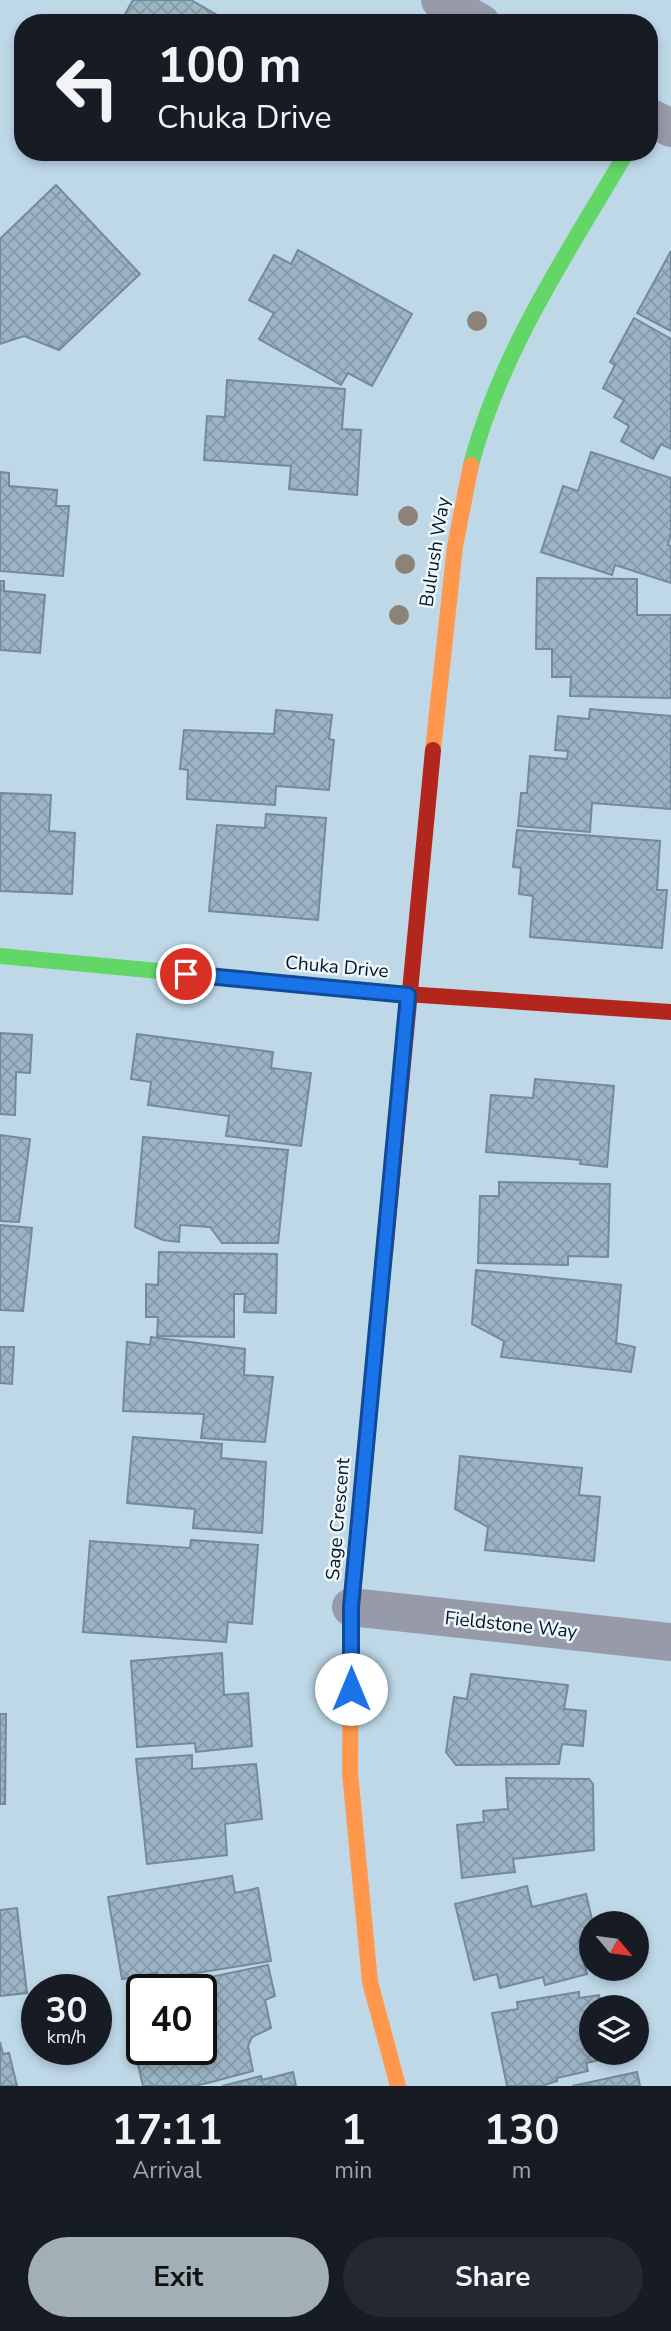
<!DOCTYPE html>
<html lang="en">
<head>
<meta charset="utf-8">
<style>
	body { margin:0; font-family:"Nunito Sans",sans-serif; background:#242831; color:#f1f3f6; height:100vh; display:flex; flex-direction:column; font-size:26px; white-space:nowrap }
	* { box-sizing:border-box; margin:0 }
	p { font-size:23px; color:#9ea1a6 }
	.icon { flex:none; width:38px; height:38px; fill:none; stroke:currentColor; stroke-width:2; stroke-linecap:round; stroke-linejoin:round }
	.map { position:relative; height:2086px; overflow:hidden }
	.drawer { display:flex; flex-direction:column; background:#171b24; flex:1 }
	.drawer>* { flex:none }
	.guide { position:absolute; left:14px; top:14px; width:644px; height:147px; border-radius:28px; box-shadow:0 4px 10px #0003; background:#171b24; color:#f1f3f6; overflow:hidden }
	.needle { width:46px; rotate:119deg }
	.controls { position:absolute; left:579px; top:1911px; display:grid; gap:14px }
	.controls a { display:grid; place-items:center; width:70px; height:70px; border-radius:50%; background:#171b24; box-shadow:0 4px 10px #0003; font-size:35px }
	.speed { position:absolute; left:21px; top:1974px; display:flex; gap:14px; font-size:35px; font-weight:700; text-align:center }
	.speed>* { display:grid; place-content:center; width:91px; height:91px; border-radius:50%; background:#171b24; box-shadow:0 4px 10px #0003; line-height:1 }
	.speed small { font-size:18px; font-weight:400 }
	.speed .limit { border:4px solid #111; border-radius:10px; background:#fff; color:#111 }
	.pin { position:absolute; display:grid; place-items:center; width:60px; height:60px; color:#fff; margin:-30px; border:4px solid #fff; border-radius:50%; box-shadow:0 2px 7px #0007 }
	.me { position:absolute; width:77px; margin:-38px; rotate:0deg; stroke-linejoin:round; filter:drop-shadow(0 0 5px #0008) }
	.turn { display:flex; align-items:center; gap:24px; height:147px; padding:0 28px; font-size:32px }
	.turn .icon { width:91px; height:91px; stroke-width:2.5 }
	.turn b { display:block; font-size:49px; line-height:60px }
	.eta { display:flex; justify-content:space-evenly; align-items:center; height:119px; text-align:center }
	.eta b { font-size:42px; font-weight:700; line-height:49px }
	.action { display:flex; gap:14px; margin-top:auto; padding:14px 28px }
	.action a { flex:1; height:80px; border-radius:42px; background:#a2afb7; color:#111; font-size:28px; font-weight:700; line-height:80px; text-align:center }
	.action a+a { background:#242831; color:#f1f3f6 }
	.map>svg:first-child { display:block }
	.building { fill:url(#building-cross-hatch); stroke:#728a99; stroke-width:2 }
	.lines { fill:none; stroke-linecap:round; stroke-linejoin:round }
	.street { stroke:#969aa9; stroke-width:38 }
	.fast { stroke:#63d668; stroke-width:16 }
	.slow { stroke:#ff974d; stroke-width:16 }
	.jam { stroke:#b3261e; stroke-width:16 }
	.tree { fill:#8c8277 }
	.route-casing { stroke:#114b97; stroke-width:18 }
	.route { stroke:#1a73e8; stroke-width:12 }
	.labels { text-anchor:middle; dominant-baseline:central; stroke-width:5; stroke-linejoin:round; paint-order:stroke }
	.street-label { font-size:19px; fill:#001726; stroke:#eef6fb }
</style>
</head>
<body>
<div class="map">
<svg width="671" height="2086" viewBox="0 0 671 2086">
	<defs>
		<pattern id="building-cross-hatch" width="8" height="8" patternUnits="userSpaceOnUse" patternTransform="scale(1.75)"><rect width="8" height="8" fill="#9cb4c4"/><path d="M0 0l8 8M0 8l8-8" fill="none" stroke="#859aa8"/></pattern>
	</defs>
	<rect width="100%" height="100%" fill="#bed8e8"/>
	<g class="building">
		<polygon points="133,0 191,0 231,23 120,23"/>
		<polygon points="56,185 140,274 59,350 24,336 0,344 0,239"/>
		<polygon points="298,250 412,314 372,386 348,373 341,385 259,339 274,313 249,300 274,255 291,264"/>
		<polygon points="671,251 671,331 637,313"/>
		<polygon points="634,318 671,339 671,449 661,444 653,459 621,441 629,426 614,417 624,400 603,388 615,365 610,362"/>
		<polygon points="227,380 345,389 342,429 361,430 357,495 289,489 291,466 204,460 207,416 225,417"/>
		<polygon points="591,452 671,478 671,534 668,545 671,546 671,583 615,565 612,575 541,552 563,486 578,491"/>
		<polygon points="0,472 9,473 9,486 57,490 56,506 69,506 63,576 0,571"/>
		<polygon points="537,578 637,579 637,615 671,615 671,698 570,696 571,677 552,677 552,649 536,649"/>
		<polygon points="0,581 4,581 4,591 45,595 40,653 0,650"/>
		<polygon points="590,709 671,716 671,809 592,803 590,832 518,826 521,793 527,793 530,756 567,759 568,751 555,750 558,716 589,719"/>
		<polygon points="276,710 332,715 329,739 334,740 329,790 276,786 275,805 187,799 188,770 180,769 184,730 274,734"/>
		<polygon points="0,793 51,795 49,831 75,833 72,894 0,891"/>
		<polygon points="266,814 326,818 318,920 209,911 217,825 265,828"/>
		<polygon points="517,830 660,841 657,890 667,890 662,948 530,937 533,896 519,894 521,868 513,867"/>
		<polygon points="0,1033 32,1035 30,1073 16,1072 15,1115 0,1114"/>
		<polygon points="137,1034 273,1052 271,1068 311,1073 301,1146 226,1136 229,1116 148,1105 151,1082 131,1079"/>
		<polygon points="535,1079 614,1086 607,1167 580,1164 581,1160 486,1152 491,1095 533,1098"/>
		<polygon points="0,1135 30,1139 19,1222 0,1221"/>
		<polygon points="143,1137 288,1150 278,1243 222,1243 210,1227 180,1225 179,1242 163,1240 135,1227"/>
		<polygon points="499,1182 610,1184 608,1257 568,1256 568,1265 478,1263 480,1196 499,1196"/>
		<polygon points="0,1225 32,1228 23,1311 0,1310"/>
		<polygon points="159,1252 277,1254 276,1313 244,1312 245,1294 234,1294 234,1337 157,1336 158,1317 146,1317 146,1284 158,1285"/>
		<polygon points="476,1270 621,1285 616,1343 635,1347 631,1372 501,1357 504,1341 472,1324"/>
		<polygon points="151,1337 245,1349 244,1375 273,1377 265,1442 201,1438 204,1414 123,1411 127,1342 150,1345"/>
		<polygon points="0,1347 14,1347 12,1384 0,1383"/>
		<polygon points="133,1437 222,1444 221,1458 266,1462 262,1533 193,1528 195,1509 127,1503"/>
		<polygon points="460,1456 582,1468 579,1495 600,1497 594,1561 485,1550 488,1527 455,1509"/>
		<polygon points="191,1540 258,1545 252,1624 228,1622 226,1642 83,1632 90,1541 190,1548"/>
		<polygon points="222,1653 224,1695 248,1693 252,1746 196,1752 195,1743 137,1747 131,1661"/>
		<polygon points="471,1674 568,1685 564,1709 586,1711 583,1746 562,1744 559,1764 456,1765 446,1752 454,1697 467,1699"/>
		<polygon points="0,1714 6,1714 5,1804 0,1804"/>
		<polygon points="192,1755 192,1769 256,1764 262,1819 225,1824 227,1855 147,1864 136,1759"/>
		<polygon points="506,1778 589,1779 593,1784 594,1850 513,1859 515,1872 462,1878 457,1825 484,1822 483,1811 508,1809"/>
		<polygon points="232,1876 235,1893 258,1888 271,1961 158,1979 157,1973 122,1979 108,1897"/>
		<polygon points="527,1886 532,1907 586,1894 593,1923 592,1937 579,1940 587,1974 545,1985 543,1977 500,1988 497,1974 474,1980 455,1904"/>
		<polygon points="17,1908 27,1993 0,1996 0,1910"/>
		<polygon points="268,1965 275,1996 265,2000 271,2028 252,2037 248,2046 253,2071 196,2086 143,2086 128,2022 142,2019 142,2049 201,2049 201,2007 207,2005 201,1979"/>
		<polygon points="579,1992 579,1998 599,1995 602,2007 592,2007 592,2053 612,2053 613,2057 586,2063 588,2071 557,2078 557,2081 542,2086 507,2086 492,2013 518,2009 517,2002"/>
		<polygon points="0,2042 3,2054 9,2053 17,2086 0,2086"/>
		<polygon points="293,2072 296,2086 222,2086 261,2076 262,2080"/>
		<polygon points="637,2072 640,2086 572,2086"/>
	</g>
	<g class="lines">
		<g class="street">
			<polyline points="440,0 481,23"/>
			<polyline points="649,117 671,128"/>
			<polyline points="351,1607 671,1642"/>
		</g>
		<g class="fast">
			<path d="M471,465C500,353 569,250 627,152"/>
			<polyline points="0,956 391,993"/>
			<polyline points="351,1640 351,1607 385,1253"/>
		</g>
		<g class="slow">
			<polyline points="433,750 455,546 471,465"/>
			<polyline points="351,1640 350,1773 370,1982 398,2086"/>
		</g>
		<g class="jam">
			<polyline points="391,993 671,1012"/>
			<polyline points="385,1253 433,750"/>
		</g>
	</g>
	<g class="tree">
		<circle cx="477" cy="321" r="10"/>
		<circle cx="408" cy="516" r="10"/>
		<circle cx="405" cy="564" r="10"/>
		<circle cx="399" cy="615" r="10"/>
	</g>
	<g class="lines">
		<defs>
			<polyline id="route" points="186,974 408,995 351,1607 351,1689"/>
		</defs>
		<use href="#route" class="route-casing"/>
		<use href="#route" class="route"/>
	</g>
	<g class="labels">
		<g class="street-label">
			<text transform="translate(435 552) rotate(-81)">Bulrush Way</text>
			<text transform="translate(337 967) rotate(5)">Chuka Drive</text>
			<text transform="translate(338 1519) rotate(-85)">Sage Crescent</text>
			<text transform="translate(511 1625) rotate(6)">Fieldstone Way</text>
		</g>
	</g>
</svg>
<div class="controls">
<a><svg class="needle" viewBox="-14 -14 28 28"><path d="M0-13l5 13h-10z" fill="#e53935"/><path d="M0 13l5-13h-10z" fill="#9ea1a6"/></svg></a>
<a><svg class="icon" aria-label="layers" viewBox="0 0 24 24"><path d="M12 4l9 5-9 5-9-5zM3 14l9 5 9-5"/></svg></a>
</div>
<div class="speed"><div>30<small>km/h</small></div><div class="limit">40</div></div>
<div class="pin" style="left:186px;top:974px;background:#d93025"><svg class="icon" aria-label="arrive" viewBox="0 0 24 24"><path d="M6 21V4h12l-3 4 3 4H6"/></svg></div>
<svg class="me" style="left:351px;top:1689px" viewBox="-20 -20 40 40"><circle r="19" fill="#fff"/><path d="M0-13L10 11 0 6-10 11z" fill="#1a73e8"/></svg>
<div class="guide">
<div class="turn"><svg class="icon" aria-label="left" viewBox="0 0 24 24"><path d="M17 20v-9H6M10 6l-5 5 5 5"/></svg><div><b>100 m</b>Chuka Drive</div></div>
</div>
</div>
<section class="drawer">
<div class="eta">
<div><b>17:11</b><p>Arrival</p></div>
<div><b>1</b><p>min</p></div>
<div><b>130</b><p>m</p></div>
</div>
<div class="action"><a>Exit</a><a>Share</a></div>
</section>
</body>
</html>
